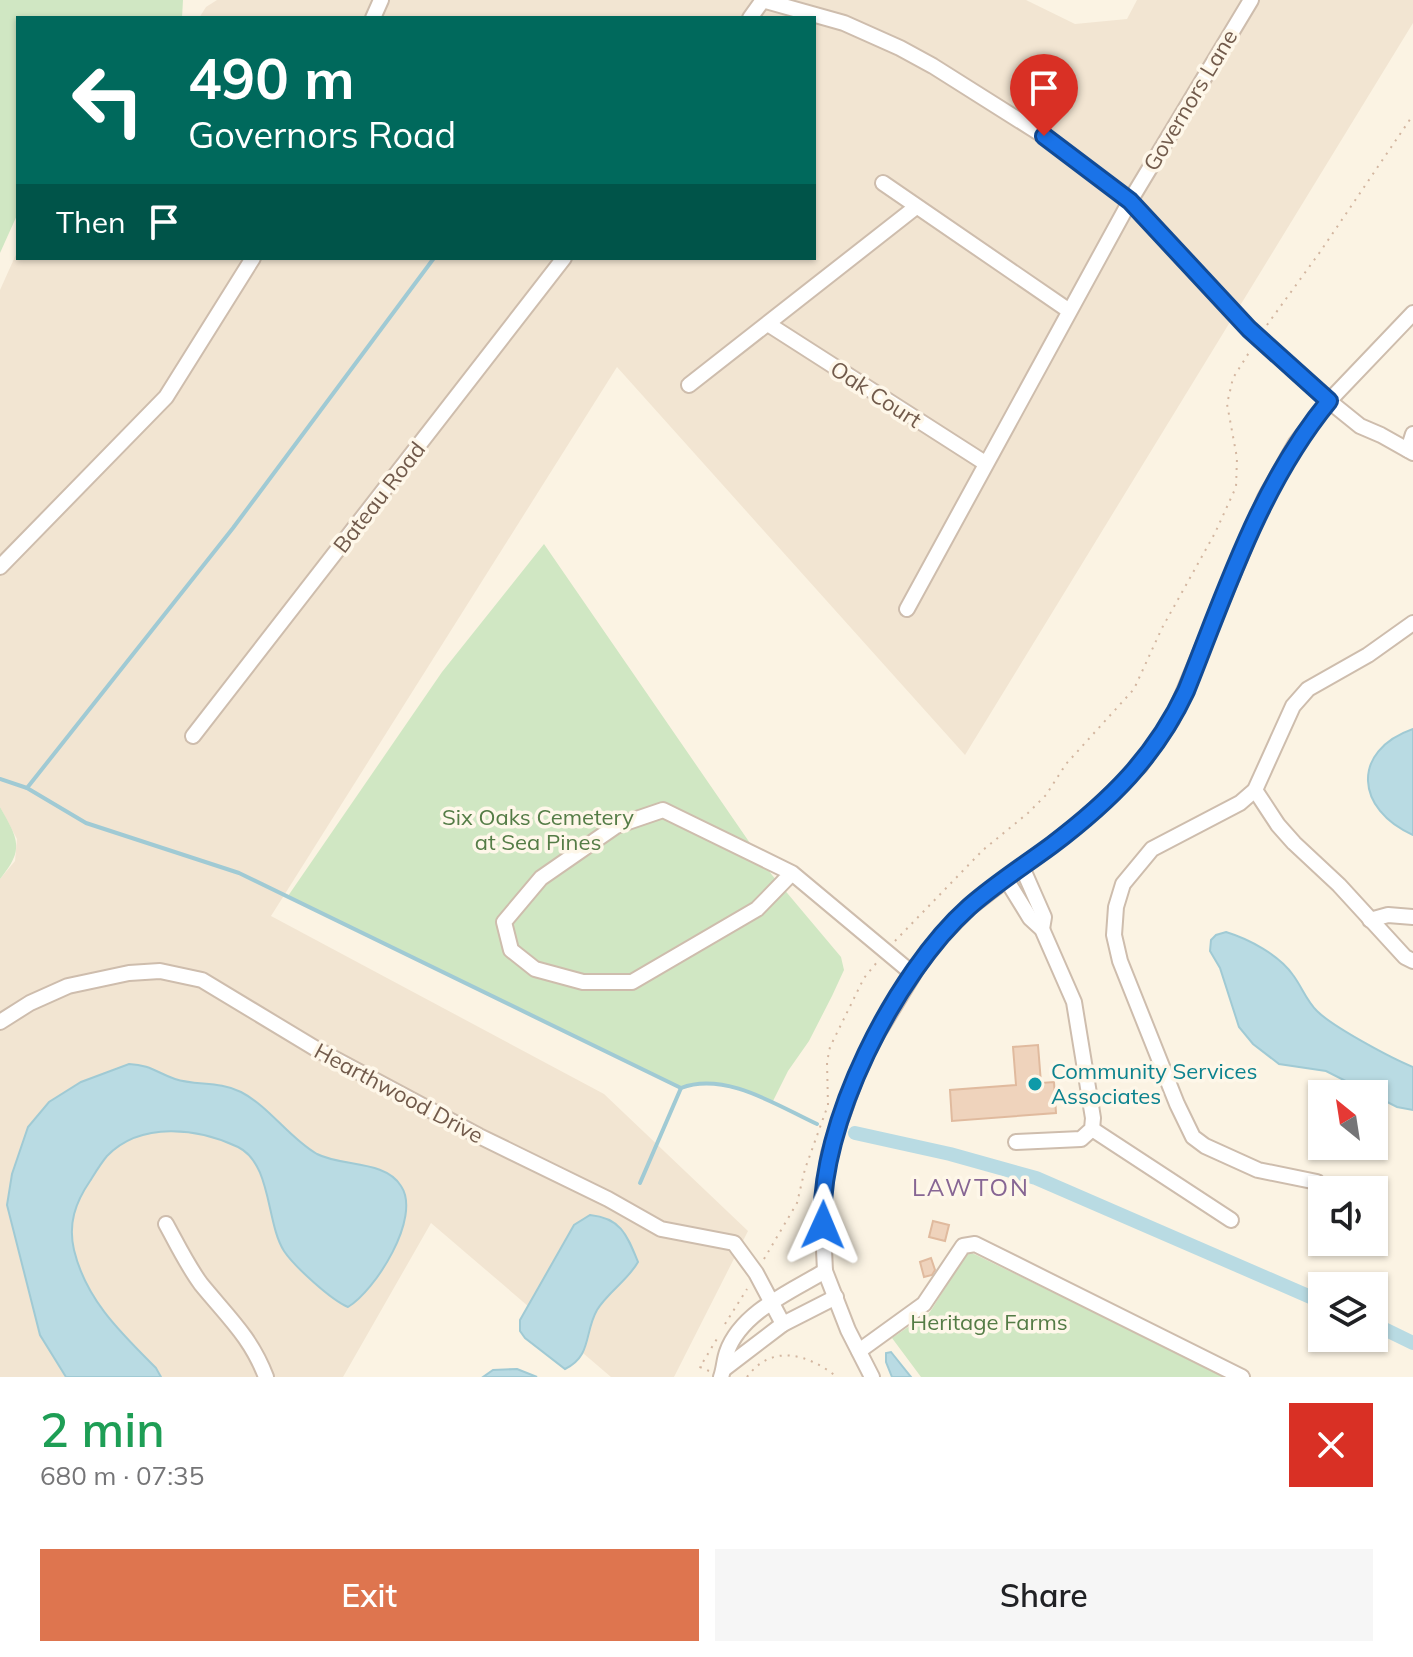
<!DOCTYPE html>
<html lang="en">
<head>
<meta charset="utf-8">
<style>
	body { margin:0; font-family:Mulish,sans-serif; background:#f6f6f6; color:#202124; height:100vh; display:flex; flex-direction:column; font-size:30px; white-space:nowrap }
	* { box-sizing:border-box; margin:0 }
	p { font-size:26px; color:#757577 }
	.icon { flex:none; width:44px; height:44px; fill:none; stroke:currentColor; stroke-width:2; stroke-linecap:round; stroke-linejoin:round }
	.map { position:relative; height:1377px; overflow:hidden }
	.panel { display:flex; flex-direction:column; background:#fff; flex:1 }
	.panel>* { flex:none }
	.guide { position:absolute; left:16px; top:16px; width:800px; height:244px; border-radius:0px; box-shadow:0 2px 6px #0004; background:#00695c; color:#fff; overflow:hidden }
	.needle { width:52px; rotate:330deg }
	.controls { position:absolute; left:1308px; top:1080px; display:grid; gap:16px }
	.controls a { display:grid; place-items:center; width:80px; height:80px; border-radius:0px; background:#fff; box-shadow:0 2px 6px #0004; font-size:40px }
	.pin { position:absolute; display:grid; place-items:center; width:68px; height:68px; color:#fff; margin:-82px -34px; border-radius:50% 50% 50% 0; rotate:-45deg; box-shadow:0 0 8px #0007 }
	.pin .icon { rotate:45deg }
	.me { position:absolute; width:88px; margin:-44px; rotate:1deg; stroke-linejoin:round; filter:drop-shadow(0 0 6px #0008) }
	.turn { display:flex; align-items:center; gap:28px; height:168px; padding:0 40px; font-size:36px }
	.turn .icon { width:104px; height:104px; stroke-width:2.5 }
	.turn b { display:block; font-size:56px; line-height:68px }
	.then { display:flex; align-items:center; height:76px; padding:0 40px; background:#0003; gap:16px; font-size:30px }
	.round { display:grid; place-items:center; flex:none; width:84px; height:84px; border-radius:0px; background:#f6f6f6 }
	.summary { display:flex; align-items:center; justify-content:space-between; height:136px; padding:0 40px }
	h1 { font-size:48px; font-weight:600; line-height:60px; color:#1e9e55 }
	.action { display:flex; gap:16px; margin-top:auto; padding:16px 40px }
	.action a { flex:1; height:92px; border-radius:0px; background:#de754f; color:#fff; font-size:32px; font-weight:600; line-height:92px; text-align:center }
	.action a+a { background:#f6f6f6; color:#202124 }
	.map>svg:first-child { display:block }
	.residential { fill:#f2e5d2 }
	.green { fill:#d0e7c3 }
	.water { fill:#b9dbe3; stroke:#a0cad4; stroke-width:2 }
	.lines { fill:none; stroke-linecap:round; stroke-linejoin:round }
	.stream { stroke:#a0cad4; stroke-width:4 }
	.canal { stroke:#b9dbe3; stroke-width:14 }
	.building { fill:#efd3bc; stroke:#e0ba9e; stroke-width:2 }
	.minor-casing { stroke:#cebdad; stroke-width:18 }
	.path { stroke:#d3b6a0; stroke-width:2; stroke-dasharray:2 6; stroke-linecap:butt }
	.minor { stroke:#fff; stroke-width:14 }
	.route-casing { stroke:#114b97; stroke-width:20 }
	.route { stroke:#1a73e8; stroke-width:14 }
	.culture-dot { fill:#0f9aa8; stroke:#fef7e9; stroke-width:3 }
	.labels { text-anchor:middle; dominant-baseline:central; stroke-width:7; stroke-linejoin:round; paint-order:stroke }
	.street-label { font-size:22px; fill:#715a4b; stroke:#fef7e9 }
	.park-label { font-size:22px; fill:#547c46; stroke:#fef7e9 }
	.culture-label { font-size:22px; fill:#0d838f; stroke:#fef7e9; text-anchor:start }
	.neighbourhood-label { font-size:24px; letter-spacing:2px; fill:#876694; stroke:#fef7e9 }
</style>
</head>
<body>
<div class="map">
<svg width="1413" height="1377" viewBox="0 0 1413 1377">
	<rect width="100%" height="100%" fill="#fbf3e3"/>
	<polygon class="residential" points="217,0 1026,0 1075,24 1127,19 1137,0 1413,0 1413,23 965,755 617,367 271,916 604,1094 748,1231 674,1377 611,1377 431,1223 343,1377 0,1377 0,879 15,861 17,839 0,807 0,290 18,250 18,258 814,258 814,18 199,18 206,7"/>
	<g class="green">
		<polygon points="0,0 183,0 182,18 18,18 18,213 0,253"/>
		<path d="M544,544L772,875L841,957L844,970L832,996L809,1041L788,1071L772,1103C746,1090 710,1077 681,1088L288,896L442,672Z"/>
		<path d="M0,807C18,839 25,849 0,879Z"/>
		<polygon points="968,1251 1227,1377 921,1377 892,1338 930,1312"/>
	</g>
	<g class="water">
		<path d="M1413,729V835C1356,810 1350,751 1413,729Z"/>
		<path d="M1226,932C1249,939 1279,955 1293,975C1302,987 1306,1000 1317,1011C1333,1027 1391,1058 1413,1067V1110L1397,1107L1326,1071L1279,1064L1253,1044L1239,1027L1220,968L1210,951L1211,940L1216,935Z"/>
		<path d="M129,1064C151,1065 155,1072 175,1079C196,1086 219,1081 241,1092C270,1107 289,1138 317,1154C342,1167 385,1160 401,1186C422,1217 375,1291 348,1307C331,1300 294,1266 284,1251C266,1223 272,1164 238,1147C198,1128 141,1121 107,1156C101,1163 95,1173 90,1181C75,1203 68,1224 74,1250C86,1300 121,1333 156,1368L161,1377H66L40,1335L7,1205L12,1174L28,1127L49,1102L81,1082Z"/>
		<path d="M590,1215C621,1218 627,1235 638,1262C628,1280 608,1292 597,1310C584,1333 592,1356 565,1369L525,1338L520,1331V1320L574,1225Z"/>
		<polygon points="891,1352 911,1377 892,1377 886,1362 886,1353"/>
		<polygon points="517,1369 537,1377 483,1377 493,1370"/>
	</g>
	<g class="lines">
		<g class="stream">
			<path d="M0,779L27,788L86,823L239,873L681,1088C725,1071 778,1106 817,1124"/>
			<polyline points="27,788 233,528 434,258"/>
			<polyline points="640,1183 681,1088"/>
		</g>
		<g class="canal">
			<polyline points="855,1133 950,1154 1036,1178 1322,1302"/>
			<polyline points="1374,1324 1413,1343"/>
		</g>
	</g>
	<g class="building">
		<polygon points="1038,1045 1041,1083 1054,1082 1056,1113 952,1121 950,1090 1016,1085 1013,1047"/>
		<polygon points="933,1221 949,1225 945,1241 929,1237"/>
		<polygon points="931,1258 935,1270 932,1275 924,1277 920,1262"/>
	</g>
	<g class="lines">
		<defs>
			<g id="minor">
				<polyline points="762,0 844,23 900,48 933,66 1044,136 1130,201 1251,331 1329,401 1360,426 1381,435 1413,453"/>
				<polyline points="373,18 381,0"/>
				<polyline points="750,18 763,0"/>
				<polyline points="883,183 1068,310"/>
				<polyline points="768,324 985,463"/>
				<polyline points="689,385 916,207"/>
				<polyline points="1408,450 1413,434"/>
				<polyline points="0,567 166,397 253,258"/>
				<polyline points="907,609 1130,201 1251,0"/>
				<polyline points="193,736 564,258"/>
				<polyline points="1255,790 1278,825 1294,843 1339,885 1405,957 1413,961"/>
				<polyline points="1022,867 1044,917 1042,929"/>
				<polyline points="792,873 757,909 632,982 583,982 535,969 511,950 504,922 541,878 616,826 663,810 792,873 913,974"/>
				<polyline points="1006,879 1030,918 1042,929 1074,1002 1093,1118 1092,1129 1081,1139 1016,1142"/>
				<polyline points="1370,920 1388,915 1413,917"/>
				<polyline points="0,1022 30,1003 68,986 129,973 160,971 202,980 318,1050 479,1136 608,1199 661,1229 734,1243 756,1273 783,1324"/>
				<polyline points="1092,1129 1231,1220"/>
				<polyline points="1317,1182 1258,1170 1205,1146 1193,1137 1177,1104 1120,961 1114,935 1116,907 1123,884 1152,849 1240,803 1255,790 1293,706 1308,689 1368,655 1413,623"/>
				<path d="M166,1224C177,1244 187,1265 201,1284C227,1316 251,1337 266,1377"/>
				<polyline points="859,1351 924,1304 963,1246 975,1244 1242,1377"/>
				<polyline points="724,1369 783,1324 836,1297"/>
				<path d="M721,1377C724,1369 724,1360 727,1352C741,1312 792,1291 825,1271"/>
				<polyline points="872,1377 848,1330 825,1271 822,1207 829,1153 855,1080 870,1046 919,965 943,935 969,908 1082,821 1140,766 1172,720 1265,498 1296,443 1329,401 1413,313"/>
			</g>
		</defs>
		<use href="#minor" class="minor-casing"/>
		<g class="path">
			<polyline points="1267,325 1320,252 1413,115"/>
			<polyline points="895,941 983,850 1028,813 1046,795 1066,764 1134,689 1162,628 1215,533 1236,487 1237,458 1227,404 1233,378 1250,351"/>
			<polyline points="764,1259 797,1203 805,1169 828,1105 827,1062 830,1047 864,978 878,961"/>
			<polyline points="725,1324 747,1289"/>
			<polyline points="709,1371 700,1367 718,1337"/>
			<path d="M747,1377C772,1343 808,1354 837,1377"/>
		</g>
		<use href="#minor" class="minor"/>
	</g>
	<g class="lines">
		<defs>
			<path id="route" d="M823,1225C817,1126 896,972 969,907C995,884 1025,865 1052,845C1110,801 1155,757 1186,691C1226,591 1260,485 1329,401L1249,329L1130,201L1044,136"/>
		</defs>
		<use href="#route" class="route-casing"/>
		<use href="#route" class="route"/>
	</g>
	<circle class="culture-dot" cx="1035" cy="1084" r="8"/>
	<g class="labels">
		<g class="street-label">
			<text transform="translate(1190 100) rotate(-59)">Governors Lane</text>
			<text transform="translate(876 394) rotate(33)">Oak Court</text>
			<text transform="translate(379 497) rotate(-52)">Bateau Road</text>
			<text transform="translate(399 1093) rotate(28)">Hearthwood Drive</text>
		</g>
		<g class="park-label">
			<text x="538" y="817">Six Oaks Cemetery<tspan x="538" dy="25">at Sea Pines</tspan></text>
			<text x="989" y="1322">Heritage Farms</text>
		</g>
		<g class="culture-label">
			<text x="1051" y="1071">Community Services<tspan x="1051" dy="25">Associates</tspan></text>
		</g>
		<g class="neighbourhood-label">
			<text x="971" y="1187">LAWTON</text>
		</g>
	</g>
</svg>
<div class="controls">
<a><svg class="needle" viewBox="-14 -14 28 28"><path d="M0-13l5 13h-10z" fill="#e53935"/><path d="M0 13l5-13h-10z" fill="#757577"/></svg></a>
<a><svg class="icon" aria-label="sound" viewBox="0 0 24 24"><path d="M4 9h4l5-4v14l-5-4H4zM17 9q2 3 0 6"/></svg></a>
<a><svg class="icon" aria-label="layers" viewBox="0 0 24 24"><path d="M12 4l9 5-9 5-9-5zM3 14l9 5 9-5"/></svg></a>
</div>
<div class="pin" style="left:1044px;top:136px;background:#d93025"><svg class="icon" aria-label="arrive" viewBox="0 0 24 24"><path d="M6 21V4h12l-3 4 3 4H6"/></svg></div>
<svg class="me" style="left:823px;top:1225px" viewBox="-20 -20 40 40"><path d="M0-17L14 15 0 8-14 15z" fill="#1a73e8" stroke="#fff" stroke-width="4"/></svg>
<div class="guide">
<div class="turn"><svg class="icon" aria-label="left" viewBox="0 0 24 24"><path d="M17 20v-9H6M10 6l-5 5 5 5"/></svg><div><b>490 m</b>Governors Road</div></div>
<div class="then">Then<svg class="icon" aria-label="arrive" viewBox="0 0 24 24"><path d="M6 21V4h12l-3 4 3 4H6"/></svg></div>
</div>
</div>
<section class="panel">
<div class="summary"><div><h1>2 min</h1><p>680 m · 07:35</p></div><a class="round" style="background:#d93025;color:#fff"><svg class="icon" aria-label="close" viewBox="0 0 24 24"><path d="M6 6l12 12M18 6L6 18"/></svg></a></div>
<div class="action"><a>Exit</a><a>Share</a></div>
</section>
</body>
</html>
